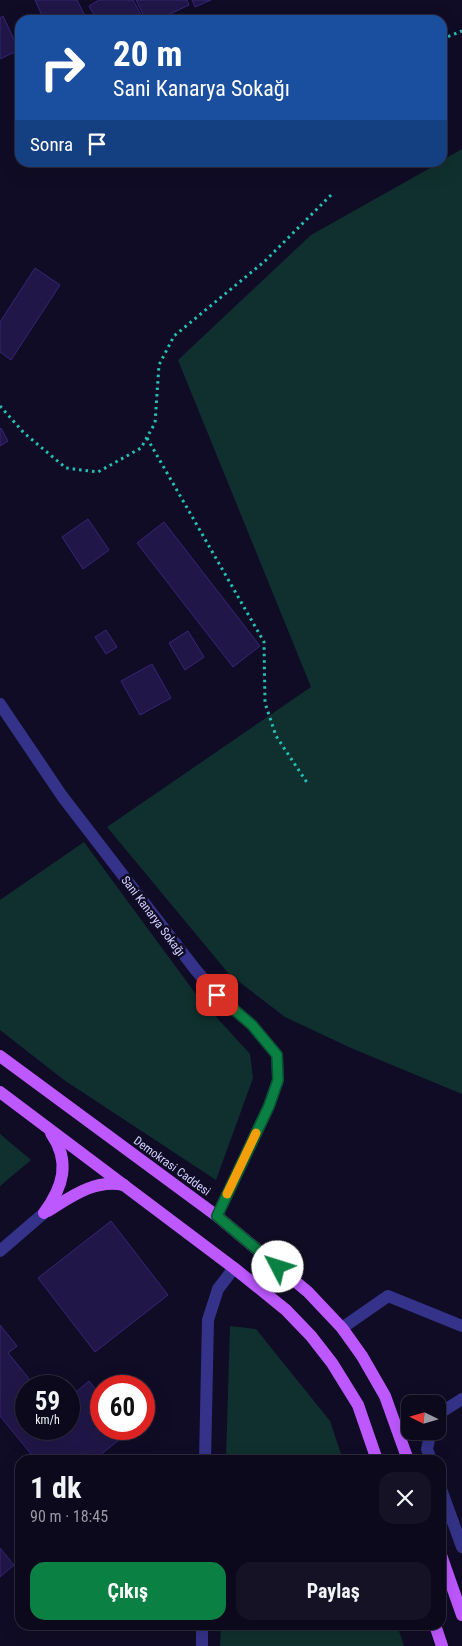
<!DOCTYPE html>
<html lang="tr">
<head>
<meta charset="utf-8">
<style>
	body { margin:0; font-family:"Roboto Condensed",sans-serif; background:#151225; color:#f1f3f6; height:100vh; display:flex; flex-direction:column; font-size:19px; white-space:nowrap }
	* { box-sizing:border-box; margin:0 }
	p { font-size:16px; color:#9a9aa3 }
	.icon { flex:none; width:28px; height:28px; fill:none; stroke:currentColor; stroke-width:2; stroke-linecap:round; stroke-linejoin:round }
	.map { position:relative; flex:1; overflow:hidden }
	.side { position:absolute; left:15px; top:1455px; width:431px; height:175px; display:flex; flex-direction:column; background:#0c091c; border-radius:15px; box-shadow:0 5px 20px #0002,0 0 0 1px #2c2a3b }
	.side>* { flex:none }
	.top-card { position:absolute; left:15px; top:15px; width:432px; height:152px; border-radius:15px; box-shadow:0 5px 20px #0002,0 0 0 1px #2c2a3b; background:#1a4fa0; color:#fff; overflow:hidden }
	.needle { width:32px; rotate:275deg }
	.fabs { position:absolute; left:401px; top:1395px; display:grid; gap:10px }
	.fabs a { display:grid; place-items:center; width:45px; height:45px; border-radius:10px; background:#0c091c; box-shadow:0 5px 20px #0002,0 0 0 1px #2c2a3b; font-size:25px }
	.speed { position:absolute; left:15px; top:1375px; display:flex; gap:10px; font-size:25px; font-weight:700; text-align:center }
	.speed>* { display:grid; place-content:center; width:65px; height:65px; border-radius:50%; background:#0c091c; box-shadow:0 5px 20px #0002,0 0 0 1px #2c2a3b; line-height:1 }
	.speed small { font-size:12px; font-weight:400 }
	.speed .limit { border:8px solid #d22; background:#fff; color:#111 }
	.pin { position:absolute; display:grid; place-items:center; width:42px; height:42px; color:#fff; margin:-21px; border-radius:10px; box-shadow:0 2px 8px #0006 }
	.me { position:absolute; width:55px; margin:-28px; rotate:310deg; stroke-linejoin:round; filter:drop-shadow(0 0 4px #0008) }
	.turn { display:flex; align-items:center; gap:18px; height:105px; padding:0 15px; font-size:22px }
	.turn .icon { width:65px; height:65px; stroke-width:2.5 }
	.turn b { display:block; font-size:35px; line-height:42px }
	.then { display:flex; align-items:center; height:48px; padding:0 15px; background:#0003; gap:10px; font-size:19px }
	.round { display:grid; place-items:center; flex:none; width:52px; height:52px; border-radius:15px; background:#151225 }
	.summary { display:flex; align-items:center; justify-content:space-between; height:85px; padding:0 15px }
	h1 { font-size:30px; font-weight:700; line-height:38px }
	.cta { display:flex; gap:10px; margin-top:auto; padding:10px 15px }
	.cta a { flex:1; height:58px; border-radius:15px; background:#0b8043; color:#fff; font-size:20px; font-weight:700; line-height:58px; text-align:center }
	.cta a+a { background:#151225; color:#f1f3f6 }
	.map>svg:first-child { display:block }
	.green { fill:#0f302e }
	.building { fill:#201748; stroke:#352677 }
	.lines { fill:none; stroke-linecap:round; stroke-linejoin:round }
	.path { stroke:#23c1b4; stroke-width:3; stroke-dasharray:2.5 4; stroke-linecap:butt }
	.minor { stroke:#343389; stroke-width:12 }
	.major { stroke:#bd58ff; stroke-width:12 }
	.route-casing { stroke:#07532c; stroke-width:12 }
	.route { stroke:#0b8043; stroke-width:9 }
	.slow { stroke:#f59e0b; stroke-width:9 }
	.labels { text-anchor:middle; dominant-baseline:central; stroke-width:5; stroke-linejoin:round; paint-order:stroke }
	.street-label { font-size:12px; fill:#d5d1ff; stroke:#100c26 }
</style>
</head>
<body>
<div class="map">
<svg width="462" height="1646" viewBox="0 0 462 1646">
	<rect width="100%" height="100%" fill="#100c26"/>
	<g class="green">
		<polygon points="462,149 462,1094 351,1048 285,1017 229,974 107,827 311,687 178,360 311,235 439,163 442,162 443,160"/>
		<polygon points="84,842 198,997 250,1054 253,1078 216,1180 64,1080 0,1030 0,900"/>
		<polygon points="0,1134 31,1160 0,1186"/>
		<polygon points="230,1326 256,1329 330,1421 343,1460 226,1460"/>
		<polygon points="221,1625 397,1625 404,1646 220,1646"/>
	</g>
	<g class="building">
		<polygon points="35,0 77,0 87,20 44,20"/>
		<polygon points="99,0 133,0 144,20 97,20 89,6"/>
		<polygon points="136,0 187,0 189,5 157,20 146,20"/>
		<polygon points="192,0 211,0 195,7"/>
		<polygon points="3,16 19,50 0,59 0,18"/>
		<polygon points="35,268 60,285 11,360 0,352 0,322"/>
		<polygon points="1,428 8,441 0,446 0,429"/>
		<polygon points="88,519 109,550 83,569 62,537"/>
		<polygon points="164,522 260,646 233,667 137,543"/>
		<polygon points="106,630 117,647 106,654 95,637"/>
		<polygon points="188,631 204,657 185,670 169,643"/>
		<polygon points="152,664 171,698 140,715 121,681"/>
		<polygon points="111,1221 168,1295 95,1352 38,1278"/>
		<polygon points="0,1325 17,1346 8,1353 35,1386 26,1386 26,1429 69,1429 69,1398 89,1381 101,1396 101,1429 128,1429 130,1431 94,1460 36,1460 0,1416"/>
		<polygon points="0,1548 14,1565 0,1577"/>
	</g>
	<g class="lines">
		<g class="path">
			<polyline points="442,39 462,31"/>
			<polyline points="0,406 24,433 66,468 98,472 141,448 155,423 159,365 174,336 265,261 332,194"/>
			<polyline points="147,438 264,642 265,703 276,736 308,784"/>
		</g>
		<g class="minor">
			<polyline points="0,704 62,796 195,969 217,995 252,1025 277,1055 278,1080 269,1106 217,1216"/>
			<polyline points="0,1251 44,1213"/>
			<polyline points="342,1328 388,1296 462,1326"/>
			<polyline points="438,1416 440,1413 462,1399"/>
			<polyline points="431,1431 427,1449 431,1460"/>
			<polyline points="205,1460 208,1320 218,1289 234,1268"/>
			<polyline points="441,1489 462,1547"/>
			<polyline points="202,1646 202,1625"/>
		</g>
		<g class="major">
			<polyline points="0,1056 217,1216 308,1292 342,1328 362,1356 385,1396 408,1460"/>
			<polyline points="0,1092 234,1268 286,1310 311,1336 332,1363 358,1405 377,1460"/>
			<path d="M48,1211C72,1196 95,1179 124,1185"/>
			<path d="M44,1213C63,1187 71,1162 51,1133"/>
			<polyline points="441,1555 462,1615"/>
			<polyline points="435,1625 442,1646"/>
		</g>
	</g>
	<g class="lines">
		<defs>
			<polyline id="route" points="217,995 252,1025 277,1055 278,1080 269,1106 217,1216 278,1267"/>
		</defs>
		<use href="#route" class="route-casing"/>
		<use href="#route" class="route"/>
		<polyline class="slow" points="227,1194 256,1133"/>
	</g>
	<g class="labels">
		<g class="street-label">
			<text transform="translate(153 916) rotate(53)">Sani Kanarya Sokağı</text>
			<text transform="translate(172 1166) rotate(36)">Demokrasi Caddesi</text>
		</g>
	</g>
</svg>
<div class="fabs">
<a><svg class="needle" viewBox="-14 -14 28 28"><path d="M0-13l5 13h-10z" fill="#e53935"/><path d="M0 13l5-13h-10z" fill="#9a9aa3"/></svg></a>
</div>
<div class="speed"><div>59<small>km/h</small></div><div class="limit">60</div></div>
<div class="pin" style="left:217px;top:995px;background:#d93025"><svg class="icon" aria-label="arrive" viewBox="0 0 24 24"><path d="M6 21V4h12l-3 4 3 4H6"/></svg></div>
<svg class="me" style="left:278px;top:1267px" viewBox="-20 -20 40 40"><circle r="19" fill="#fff"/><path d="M0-13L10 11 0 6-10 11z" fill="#0b8043"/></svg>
<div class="top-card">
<div class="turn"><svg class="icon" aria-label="right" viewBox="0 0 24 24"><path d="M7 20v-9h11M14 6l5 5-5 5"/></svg><div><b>20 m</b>Sani Kanarya Sokağı</div></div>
<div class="then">Sonra<svg class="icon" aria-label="arrive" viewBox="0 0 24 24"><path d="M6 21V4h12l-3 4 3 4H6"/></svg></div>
</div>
<section class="side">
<div class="summary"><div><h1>1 dk</h1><p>90 m · 18:45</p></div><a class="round"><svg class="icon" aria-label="close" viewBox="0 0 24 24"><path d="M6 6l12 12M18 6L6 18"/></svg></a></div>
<div class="cta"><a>Çıkış</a><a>Paylaş</a></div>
</section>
</div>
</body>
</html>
